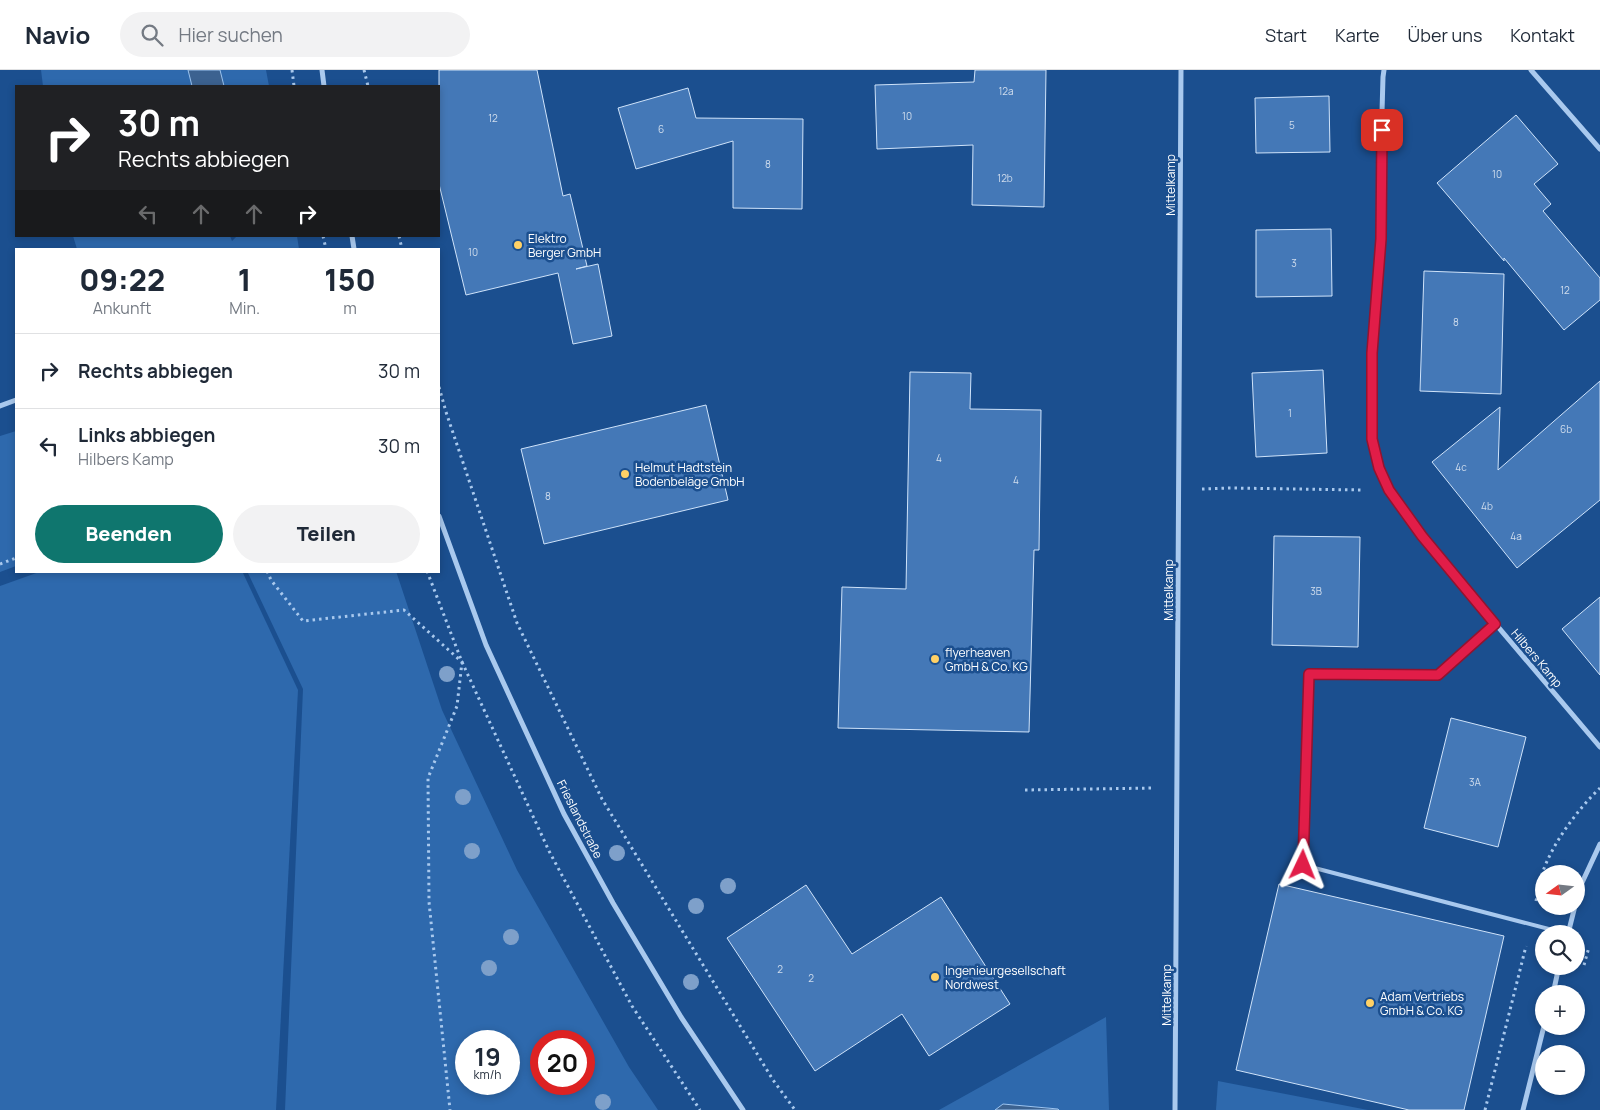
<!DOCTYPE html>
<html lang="de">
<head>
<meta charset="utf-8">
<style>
	body { margin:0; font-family:Manrope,sans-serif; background:#f2f2f3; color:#1f2937; height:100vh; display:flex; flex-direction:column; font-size:19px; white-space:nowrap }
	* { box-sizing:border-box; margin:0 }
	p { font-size:16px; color:#747a83 }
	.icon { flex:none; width:28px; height:28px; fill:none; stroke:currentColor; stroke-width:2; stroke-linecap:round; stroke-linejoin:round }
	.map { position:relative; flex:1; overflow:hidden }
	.details { position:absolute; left:15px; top:178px; width:425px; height:325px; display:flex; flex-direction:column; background:#fff; border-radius:0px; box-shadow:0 2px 8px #0003 }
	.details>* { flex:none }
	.guide { position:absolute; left:15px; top:15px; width:425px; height:152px; border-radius:0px; box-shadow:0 2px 8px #0003; background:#202124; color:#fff; overflow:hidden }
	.needle { width:32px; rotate:255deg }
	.controls { position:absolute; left:1535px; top:795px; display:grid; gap:10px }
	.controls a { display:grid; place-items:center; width:50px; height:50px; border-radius:50%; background:#fff; box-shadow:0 2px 8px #0003; font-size:25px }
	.speed { position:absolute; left:455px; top:960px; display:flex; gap:10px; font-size:25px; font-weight:700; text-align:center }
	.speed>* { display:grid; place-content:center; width:65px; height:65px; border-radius:50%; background:#fff; box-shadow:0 2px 8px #0003; line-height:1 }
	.speed small { font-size:12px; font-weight:400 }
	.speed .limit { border:8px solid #d22; background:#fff; color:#111 }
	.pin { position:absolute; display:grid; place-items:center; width:42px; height:42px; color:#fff; margin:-21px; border-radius:10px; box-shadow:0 2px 8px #0006 }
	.me { position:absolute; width:55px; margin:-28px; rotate:2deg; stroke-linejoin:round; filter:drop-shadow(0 0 4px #0008) }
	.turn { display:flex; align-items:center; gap:18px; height:105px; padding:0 20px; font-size:22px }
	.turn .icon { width:65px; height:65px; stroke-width:2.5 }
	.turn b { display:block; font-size:35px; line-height:42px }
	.lanes { display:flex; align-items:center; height:48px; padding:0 20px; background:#0003; justify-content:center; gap:25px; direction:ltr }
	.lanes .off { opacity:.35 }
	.eta { display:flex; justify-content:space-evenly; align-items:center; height:85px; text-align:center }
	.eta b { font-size:30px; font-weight:800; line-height:35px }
	.cta { display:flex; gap:10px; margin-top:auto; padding:10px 20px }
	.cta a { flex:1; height:58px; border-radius:30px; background:#0f766e; color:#fff; font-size:20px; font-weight:800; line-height:58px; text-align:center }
	.cta a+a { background:#f2f2f3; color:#1f2937 }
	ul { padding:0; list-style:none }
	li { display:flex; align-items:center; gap:15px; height:75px; padding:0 20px; border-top:1px solid #e0e1e3 }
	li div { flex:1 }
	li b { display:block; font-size:19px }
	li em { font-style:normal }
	header { display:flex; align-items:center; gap:30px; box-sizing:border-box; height:70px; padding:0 25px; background:#fff; border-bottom:1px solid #e0e1e3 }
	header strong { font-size:24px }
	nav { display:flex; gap:28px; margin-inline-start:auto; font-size:18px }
	.search { width:350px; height:45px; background:#f2f2f3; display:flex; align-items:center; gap:12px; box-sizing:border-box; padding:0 18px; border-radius:28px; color:#747a83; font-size:19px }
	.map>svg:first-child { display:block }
	.green { fill:#2e69ad; fill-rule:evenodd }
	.water { fill:#3c6290; stroke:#9cc4f0 }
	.building { fill:#4478b7; stroke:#cfe3fa }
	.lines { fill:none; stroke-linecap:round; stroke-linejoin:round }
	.path { stroke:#a9c9ee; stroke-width:3; stroke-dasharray:2.5 4; stroke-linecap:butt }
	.lane { stroke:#a9c9ee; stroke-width:4 }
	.street { stroke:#a9c9ee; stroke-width:5 }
	.tree { fill:#7ea0ca }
	.route-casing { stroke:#92132f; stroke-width:12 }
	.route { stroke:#e11d48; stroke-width:9 }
	.poi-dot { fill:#ffd166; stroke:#1b4f8f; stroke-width:2 }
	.labels { text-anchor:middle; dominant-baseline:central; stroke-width:5; stroke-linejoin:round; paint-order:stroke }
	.number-label { font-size:10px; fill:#d0dded }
	.street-label { font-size:12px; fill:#fff; stroke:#1b4f8f }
	.poi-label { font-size:12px; fill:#fff; stroke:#1b4f8f; text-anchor:start }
</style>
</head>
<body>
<header>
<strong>Navio</strong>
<div class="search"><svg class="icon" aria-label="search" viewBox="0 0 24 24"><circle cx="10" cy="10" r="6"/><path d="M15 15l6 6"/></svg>Hier suchen</div>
<nav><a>Start</a><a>Karte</a><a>Über uns</a><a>Kontakt</a></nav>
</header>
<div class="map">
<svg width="1600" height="1040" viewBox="0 0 1600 1040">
	<rect width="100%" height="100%" fill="#1b4f8f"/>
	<g class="green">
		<polygon points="41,0 188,0 192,16 43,16"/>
		<polygon points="220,0 266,0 269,16 224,16"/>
		<polygon points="73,166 230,166 232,171 237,166 297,166 299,179 77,179"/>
		<polygon points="16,361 16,496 0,502 0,366"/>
		<polygon points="42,501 242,501 298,620 276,1040 0,1040 0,516"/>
		<path d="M247,501H396L442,640L517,800L629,997L658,1040H285L303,619ZM466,971H509V1014H466ZM584,971V1014H541V971Z"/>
		<polygon points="1106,947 1109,1040 1059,1040 1058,1039 1003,1034 995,1040 939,1040"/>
		<polygon points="1218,1011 1368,1040 1216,1040"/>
	</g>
	<g class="water">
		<polygon points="188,0 220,0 224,16 192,16"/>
		<polygon points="1003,1034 1058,1039 1059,1040 995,1040"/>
	</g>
	<g class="building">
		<polygon points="439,0 537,0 563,126 570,124 587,196 576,199 598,194 612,266 573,274 558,203 466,225 439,114"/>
		<polygon points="975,0 1046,0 1044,137 972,135 973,75 877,79 875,15 974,12"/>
		<polygon points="688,18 696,48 803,49 802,139 733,138 733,71 636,99 618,38"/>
		<polygon points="1329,26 1330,82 1256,83 1255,28"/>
		<polygon points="1516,45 1558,94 1534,114 1551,134 1543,141 1600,208 1600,230 1564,260 1504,188 1504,191 1437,113"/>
		<polygon points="1331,159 1332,226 1256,227 1256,160"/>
		<polygon points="1424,201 1504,204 1501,324 1420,321"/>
		<polygon points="1323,300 1327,383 1256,387 1252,303"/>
		<polygon points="910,302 971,303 970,339 1041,340 1039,480 1034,480 1029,662 838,658 842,517 906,519"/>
		<polygon points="1600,311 1600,430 1517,498 1432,392 1500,337 1498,400"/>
		<polygon points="706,335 728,430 544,474 521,379"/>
		<polygon points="1274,466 1360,467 1358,577 1272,575"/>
		<polygon points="1600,527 1600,605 1562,559"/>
		<polygon points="1451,648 1526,667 1498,777 1424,758"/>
		<polygon points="1279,814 1504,866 1464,1040 1409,1040 1236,1000"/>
		<polygon points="806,815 852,884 941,827 1010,934 929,986 902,944 815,1001 727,868"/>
	</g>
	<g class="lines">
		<g class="path">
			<polyline points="292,0 294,16"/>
			<polyline points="364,0 368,16"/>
			<polyline points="323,166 326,179"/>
			<polyline points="399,166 402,179"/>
			<polyline points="439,317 446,342 517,553 602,729 773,1010 795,1040"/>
			<polyline points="1202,419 1230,418 1363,420"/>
			<polyline points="0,494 16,488"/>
			<polyline points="267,501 271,510 303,551 404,540 462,592 457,636 428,708 429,832 450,1040"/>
			<polyline points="427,501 462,592 549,781 632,936 700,1040"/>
			<polyline points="1025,720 1154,718"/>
			<path d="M1536,831C1538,822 1539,813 1542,804C1552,774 1577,740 1600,718"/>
			<polyline points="1584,895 1589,877"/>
			<polyline points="1485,1040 1526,876"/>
		</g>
		<polyline class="lane" points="1495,554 1438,605 1309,604 1303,795 1568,864"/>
		<g class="street">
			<polyline points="322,0 324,16"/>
			<polyline points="1384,0 1383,7 1382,42 1381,169 1372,283 1372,369 1379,398 1389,420 1421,466 1600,677"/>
			<polyline points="1531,0 1600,79"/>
			<polyline points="352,166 354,179"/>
			<polyline points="0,336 16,330"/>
			<polyline points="439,446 486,575 564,744 613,833 681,947 743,1040"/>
			<polyline points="1576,830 1580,817 1600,774"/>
			<polyline points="1568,864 1575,836"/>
			<polyline points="1553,924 1559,896"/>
			<polyline points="1175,1040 1181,0"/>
			<polyline points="1523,1040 1544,956"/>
		</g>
	</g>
	<g class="tree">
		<circle cx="447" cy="604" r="8"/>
		<circle cx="463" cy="727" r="8"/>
		<circle cx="472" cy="781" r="8"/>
		<circle cx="617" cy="783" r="8"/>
		<circle cx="728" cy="816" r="8"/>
		<circle cx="696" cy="836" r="8"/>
		<circle cx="511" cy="867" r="8"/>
		<circle cx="489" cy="898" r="8"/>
		<circle cx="691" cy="912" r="8"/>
		<circle cx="603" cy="1032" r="8"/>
	</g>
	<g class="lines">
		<defs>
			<polyline id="route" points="1303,795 1309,604 1438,605 1495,554 1422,466 1389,420 1379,398 1372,369 1372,283 1381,169 1382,60"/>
		</defs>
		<use href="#route" class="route-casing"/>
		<use href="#route" class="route"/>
	</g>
	<g class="poi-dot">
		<circle cx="518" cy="175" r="5"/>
		<circle cx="625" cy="404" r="5"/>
		<circle cx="935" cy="589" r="5"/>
		<circle cx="935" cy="907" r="5"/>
		<circle cx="1370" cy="933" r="5"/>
	</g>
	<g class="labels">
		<g class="number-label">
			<text x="1006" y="21">12a</text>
			<text x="907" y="46">10</text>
			<text x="493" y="48">12</text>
			<text x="1292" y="55">5</text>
			<text x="661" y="59">6</text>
			<text x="768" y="94">8</text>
			<text x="1497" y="104">10</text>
			<text x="1005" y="108">12b</text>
			<text x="473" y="182">10</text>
			<text x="1294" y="193">3</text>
			<text x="1565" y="220">12</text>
			<text x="1456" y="252">8</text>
			<text x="1290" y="343">1</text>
			<text x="1566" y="359">6b</text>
			<text x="939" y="388">4</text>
			<text x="1461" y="397">4c</text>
			<text x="1016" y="410">4</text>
			<text x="548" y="426">8</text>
			<text x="1487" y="436">4b</text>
			<text x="1516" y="466">4a</text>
			<text x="1316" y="521">3B</text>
			<text x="1475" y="712">3A</text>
			<text x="780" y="899">2</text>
			<text x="811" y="908">2</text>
		</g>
		<g class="street-label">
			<text transform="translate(1170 115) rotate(-90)">Mittelkamp</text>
			<text transform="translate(1168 520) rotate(-90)">Mittelkamp</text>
			<text transform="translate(1537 588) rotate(50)">Hilbers Kamp</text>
			<text transform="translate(580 749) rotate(63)">Frieslandstraße</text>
			<text transform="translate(1166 925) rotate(-90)">Mittelkamp</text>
		</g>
		<g class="poi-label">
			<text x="528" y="168">Elektro<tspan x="528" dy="14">Berger GmbH</tspan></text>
			<text x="635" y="397">Helmut Hadtstein<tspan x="635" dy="14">Bodenbeläge GmbH</tspan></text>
			<text x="945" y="582">flyerheaven<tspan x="945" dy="14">GmbH &amp; Co. KG</tspan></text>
			<text x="945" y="900">Ingenieurgesellschaft<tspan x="945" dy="14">Nordwest</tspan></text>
			<text x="1380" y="926">Adam Vertriebs<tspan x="1380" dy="14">GmbH &amp; Co. KG</tspan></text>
		</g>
	</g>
</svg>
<div class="controls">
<a><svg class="needle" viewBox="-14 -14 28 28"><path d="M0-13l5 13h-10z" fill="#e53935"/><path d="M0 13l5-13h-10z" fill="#747a83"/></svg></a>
<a><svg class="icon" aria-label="search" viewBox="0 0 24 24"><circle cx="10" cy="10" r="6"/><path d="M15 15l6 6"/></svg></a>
<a>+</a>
<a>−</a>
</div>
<div class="speed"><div>19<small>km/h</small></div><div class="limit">20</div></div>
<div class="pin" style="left:1382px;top:60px;background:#d93025"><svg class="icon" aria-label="arrive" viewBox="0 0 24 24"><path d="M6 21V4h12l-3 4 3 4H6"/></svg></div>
<svg class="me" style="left:1303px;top:795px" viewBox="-20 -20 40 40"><path d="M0-17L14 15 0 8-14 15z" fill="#e11d48" stroke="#fff" stroke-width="4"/></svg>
<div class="guide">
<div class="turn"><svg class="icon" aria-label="right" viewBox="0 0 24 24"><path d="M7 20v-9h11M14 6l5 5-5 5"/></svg><div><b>30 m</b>Rechts abbiegen</div></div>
<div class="lanes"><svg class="icon off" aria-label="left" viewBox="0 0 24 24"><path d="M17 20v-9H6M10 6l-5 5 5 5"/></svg><svg class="icon off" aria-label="ahead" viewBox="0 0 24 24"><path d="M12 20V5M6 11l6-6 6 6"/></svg><svg class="icon off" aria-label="ahead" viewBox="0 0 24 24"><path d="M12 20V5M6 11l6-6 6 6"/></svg><svg class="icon" aria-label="right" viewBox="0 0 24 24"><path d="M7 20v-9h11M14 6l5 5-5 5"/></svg></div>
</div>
<section class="details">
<div class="eta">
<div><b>09:22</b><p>Ankunft</p></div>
<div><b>1</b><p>Min.</p></div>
<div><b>150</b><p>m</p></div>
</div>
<ul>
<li><svg class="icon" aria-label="right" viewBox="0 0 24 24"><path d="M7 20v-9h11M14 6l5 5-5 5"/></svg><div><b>Rechts abbiegen</b></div><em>30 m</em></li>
<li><svg class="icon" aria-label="left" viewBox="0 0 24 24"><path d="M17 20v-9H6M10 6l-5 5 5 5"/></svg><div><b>Links abbiegen</b><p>Hilbers Kamp</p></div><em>30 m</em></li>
</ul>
<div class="cta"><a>Beenden</a><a>Teilen</a></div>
</section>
</div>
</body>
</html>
